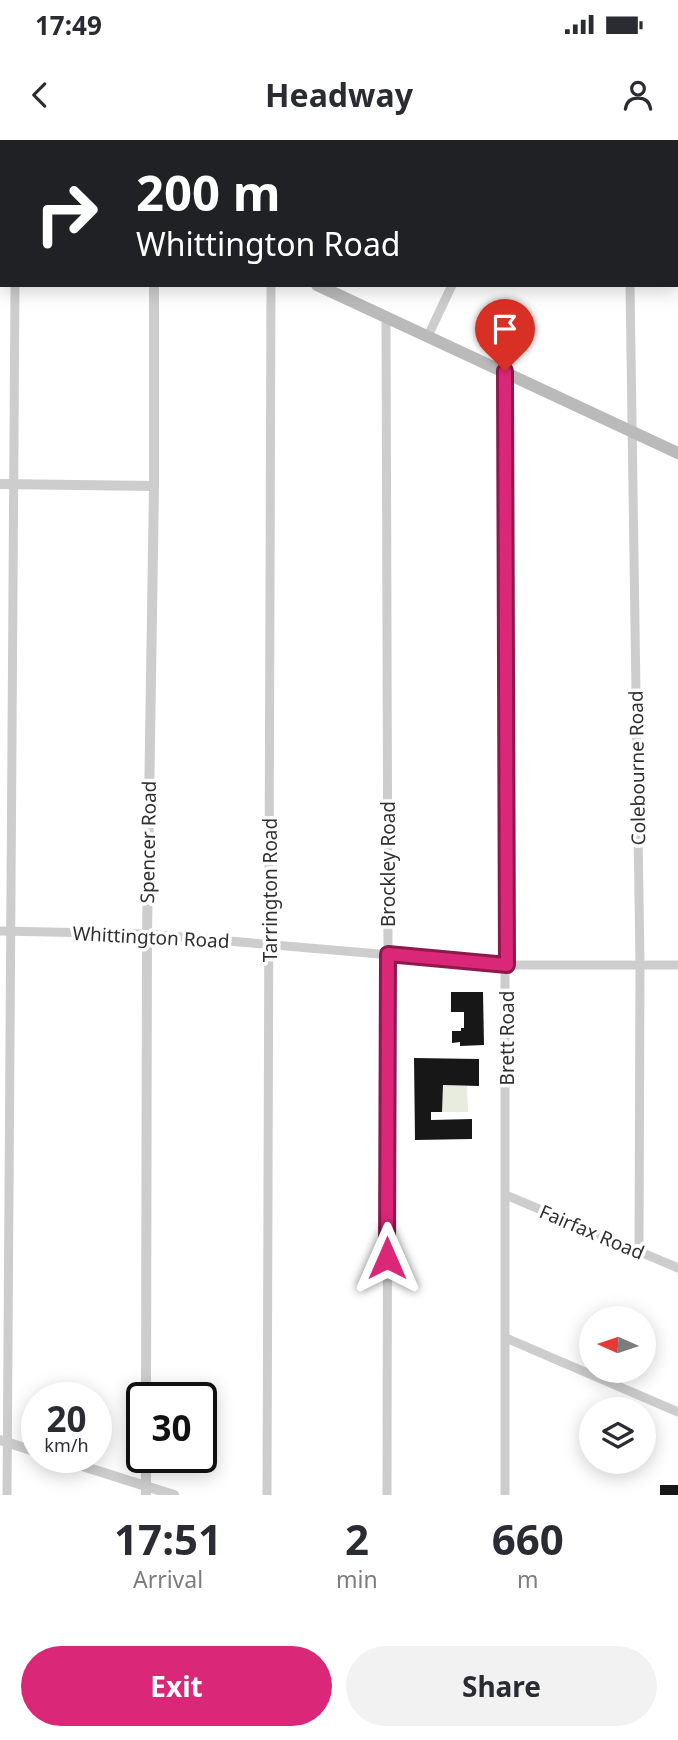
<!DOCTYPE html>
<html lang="en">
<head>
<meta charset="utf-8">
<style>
	body { margin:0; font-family:"Noto Sans",sans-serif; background:#f2f2f3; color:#2b2b33; height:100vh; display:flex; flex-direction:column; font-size:26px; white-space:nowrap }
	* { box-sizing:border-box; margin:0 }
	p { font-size:23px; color:#7c7c81 }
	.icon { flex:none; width:38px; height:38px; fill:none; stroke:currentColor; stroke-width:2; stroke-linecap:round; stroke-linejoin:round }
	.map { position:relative; height:1355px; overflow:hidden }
	.details { display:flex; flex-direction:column; background:#fff; flex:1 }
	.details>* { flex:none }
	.top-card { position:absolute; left:0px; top:0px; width:679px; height:147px; box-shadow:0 4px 18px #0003; background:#202124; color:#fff; overflow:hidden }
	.needle { width:46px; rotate:273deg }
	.fabs { position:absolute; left:579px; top:1166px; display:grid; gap:14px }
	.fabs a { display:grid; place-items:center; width:77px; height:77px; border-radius:50%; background:#fff; box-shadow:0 4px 18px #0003; font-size:35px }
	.speed { position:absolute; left:21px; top:1242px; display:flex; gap:14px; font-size:35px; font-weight:700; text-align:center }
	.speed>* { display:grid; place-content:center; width:91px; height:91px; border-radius:50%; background:#fff; box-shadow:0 4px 18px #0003; line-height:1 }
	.speed small { font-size:18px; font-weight:400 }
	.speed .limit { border:4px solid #111; border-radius:10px; background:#fff; color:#111 }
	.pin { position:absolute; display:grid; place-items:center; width:60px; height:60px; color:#fff; margin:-72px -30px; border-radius:50% 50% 50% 0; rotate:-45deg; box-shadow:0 0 7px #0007 }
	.pin .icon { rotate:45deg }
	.me { position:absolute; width:77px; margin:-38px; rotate:0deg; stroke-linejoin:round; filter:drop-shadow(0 0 5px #0008) }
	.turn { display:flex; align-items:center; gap:24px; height:147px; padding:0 21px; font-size:32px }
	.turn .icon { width:91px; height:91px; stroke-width:2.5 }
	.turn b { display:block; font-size:49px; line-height:60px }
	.eta { display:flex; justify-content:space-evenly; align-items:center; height:119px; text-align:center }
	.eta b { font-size:42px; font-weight:700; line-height:49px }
	.button { display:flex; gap:14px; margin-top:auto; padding:14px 21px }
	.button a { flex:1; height:80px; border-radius:42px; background:#db2777; color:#fff; font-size:28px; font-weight:700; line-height:80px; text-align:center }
	.button a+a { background:#f2f2f3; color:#2b2b33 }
	.status { display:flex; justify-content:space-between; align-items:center; height:49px; padding:0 35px; background:#fff; direction:ltr }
	.status svg { height:19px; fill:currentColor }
	header { display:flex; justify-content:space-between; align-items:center; height:91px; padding:0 21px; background:#fff; font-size:32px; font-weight:700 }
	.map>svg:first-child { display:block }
	.green { fill:#e7ecdf }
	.building { fill:#171717 }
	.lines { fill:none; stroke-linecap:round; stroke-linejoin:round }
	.service { stroke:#cdcdcd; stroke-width:4.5 }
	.minor { stroke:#cdcdcd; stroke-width:9 }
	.tertiary { stroke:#cdcdcd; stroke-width:10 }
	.secondary { stroke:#bababa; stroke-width:12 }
	.route-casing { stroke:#8e194d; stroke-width:18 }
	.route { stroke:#db2777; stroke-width:12 }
	.labels { text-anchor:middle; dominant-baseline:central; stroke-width:7; stroke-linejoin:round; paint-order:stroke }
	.street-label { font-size:19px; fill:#303030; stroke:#fff }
</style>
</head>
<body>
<div class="status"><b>17:49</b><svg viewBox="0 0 49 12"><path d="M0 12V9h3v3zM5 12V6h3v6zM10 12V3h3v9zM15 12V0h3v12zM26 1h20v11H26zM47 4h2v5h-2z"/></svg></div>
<header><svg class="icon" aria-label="back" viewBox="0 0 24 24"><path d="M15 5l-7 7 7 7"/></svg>Headway<svg class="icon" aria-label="person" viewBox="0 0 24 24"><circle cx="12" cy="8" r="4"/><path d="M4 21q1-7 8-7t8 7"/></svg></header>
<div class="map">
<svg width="678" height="1355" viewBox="0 0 678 1355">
	<rect width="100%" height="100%" fill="#fff"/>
	<polygon class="green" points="443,945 467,946 468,972 442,972"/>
	<g class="building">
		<polygon points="451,852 483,852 484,905 460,906 460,902 452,903 452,891 461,891 461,888 464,888 464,872 451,872"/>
		<polygon points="414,918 479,919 479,946 443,945 442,972 431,972 431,980 472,979 472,999 415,1000"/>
		<rect x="660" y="1345" width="18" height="10"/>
	</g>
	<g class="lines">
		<polyline class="service" points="52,2 53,0"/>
		<g class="minor">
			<polyline points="628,0 628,2"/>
			<polyline points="169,2 170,0"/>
			<polyline points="321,2 321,0"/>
			<polyline points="488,2 488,0"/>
			<polyline points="630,145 640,825 639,1111"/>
			<polyline points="386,178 388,814 387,1355"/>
			<polyline points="428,196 452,145"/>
			<polyline points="0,791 147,794 507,825 678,825"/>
			<polyline points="506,1055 678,1128"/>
			<polyline points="506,1198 678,1272"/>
			<polyline points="7,1355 15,145"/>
			<polyline points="267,1355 271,145"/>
			<polyline points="505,1355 505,231"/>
		</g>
		<g class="tertiary">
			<polyline points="0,344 154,346"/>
			<polyline points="146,1258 147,794 154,346 154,145"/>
			<polyline points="0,1300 37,1312"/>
			<polyline points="57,1318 174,1355"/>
			<polyline points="146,1355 146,1318"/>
		</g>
		<g class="secondary">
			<polyline points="3,0 7,2"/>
			<polyline points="317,145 678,313"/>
		</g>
	</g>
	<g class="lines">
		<defs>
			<polyline id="route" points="387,1118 388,814 507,825 505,231"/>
		</defs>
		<use href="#route" class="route-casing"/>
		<use href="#route" class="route"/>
	</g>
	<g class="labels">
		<g class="street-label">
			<text transform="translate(637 628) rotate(-91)">Colebourne Road</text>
			<text transform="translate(148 702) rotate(-89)">Spencer Road</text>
			<text transform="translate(388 724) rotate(-90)">Brockley Road</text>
			<text transform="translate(270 750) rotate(-90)">Tarrington Road</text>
			<text transform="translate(151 797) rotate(3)">Whittington Road</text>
			<text transform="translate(507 898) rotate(-90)">Brett Road</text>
			<text transform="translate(592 1092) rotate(23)">Fairfax Road</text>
		</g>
	</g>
</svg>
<div class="fabs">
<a><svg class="needle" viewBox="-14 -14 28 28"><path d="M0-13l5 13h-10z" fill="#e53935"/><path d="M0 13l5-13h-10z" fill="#7c7c81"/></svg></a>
<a><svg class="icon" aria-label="layers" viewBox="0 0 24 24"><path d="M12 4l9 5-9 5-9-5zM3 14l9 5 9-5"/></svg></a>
</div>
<div class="speed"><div>20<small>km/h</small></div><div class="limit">30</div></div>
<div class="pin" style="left:505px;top:231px;background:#d93025"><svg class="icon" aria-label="arrive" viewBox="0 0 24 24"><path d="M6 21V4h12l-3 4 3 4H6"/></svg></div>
<svg class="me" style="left:387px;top:1118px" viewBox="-20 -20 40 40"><path d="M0-17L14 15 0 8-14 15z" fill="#db2777" stroke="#fff" stroke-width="4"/></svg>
<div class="top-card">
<div class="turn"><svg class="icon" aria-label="right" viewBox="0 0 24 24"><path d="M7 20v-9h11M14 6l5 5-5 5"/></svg><div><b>200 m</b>Whittington Road</div></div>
</div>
</div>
<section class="details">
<div class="eta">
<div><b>17:51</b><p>Arrival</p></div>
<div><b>2</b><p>min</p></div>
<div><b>660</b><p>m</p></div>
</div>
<div class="button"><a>Exit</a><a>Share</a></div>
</section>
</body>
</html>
